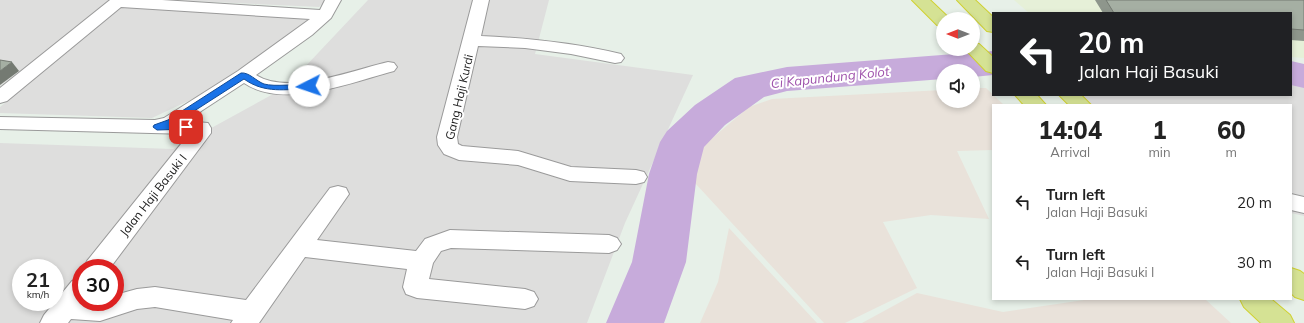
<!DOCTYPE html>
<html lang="en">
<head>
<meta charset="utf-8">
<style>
	body { margin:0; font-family:Mulish,sans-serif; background:#f6f6f6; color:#222; height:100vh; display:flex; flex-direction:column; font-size:15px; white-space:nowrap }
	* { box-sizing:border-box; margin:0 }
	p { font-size:13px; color:#767676 }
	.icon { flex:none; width:22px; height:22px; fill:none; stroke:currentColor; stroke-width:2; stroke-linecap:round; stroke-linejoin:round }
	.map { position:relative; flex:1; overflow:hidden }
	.side { position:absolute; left:992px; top:104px; width:300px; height:196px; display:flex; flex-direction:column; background:#fff; border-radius:0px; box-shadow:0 2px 6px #0003 }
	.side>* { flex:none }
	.hud { position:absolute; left:992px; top:12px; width:300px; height:84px; border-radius:0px; box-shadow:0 2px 6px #0003; background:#202124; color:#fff; overflow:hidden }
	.needle { width:26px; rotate:270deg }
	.tools { position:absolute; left:936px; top:12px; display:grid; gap:8px }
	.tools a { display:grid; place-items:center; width:44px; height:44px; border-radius:50%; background:#fff; box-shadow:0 2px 6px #0003; font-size:20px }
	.speed { position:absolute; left:12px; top:259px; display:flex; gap:8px; font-size:20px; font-weight:700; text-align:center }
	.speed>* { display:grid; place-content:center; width:52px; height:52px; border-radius:50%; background:#fff; box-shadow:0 2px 6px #0003; line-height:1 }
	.speed small { font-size:10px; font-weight:400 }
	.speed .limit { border:6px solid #d22; background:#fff; color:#111 }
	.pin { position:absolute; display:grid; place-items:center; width:34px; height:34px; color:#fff; margin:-17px; border-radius:8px; box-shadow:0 2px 6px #0006 }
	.me { position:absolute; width:44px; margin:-22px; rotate:266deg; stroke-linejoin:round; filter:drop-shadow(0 0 3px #0008) }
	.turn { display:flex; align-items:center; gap:14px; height:84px; padding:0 20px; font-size:18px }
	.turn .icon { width:52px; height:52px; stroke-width:2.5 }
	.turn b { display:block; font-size:28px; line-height:34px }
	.eta { display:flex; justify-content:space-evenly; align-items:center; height:68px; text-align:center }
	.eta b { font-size:24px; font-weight:800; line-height:28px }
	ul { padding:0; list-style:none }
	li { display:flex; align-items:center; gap:12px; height:60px; padding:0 20px }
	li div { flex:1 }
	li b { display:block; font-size:15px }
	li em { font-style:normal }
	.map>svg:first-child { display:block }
	.residential { fill:#dededd; fill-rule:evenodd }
	.commercial { fill:#e6f0d8 }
	.industrial { fill:#e9e2da }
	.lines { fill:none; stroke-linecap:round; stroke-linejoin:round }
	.river { fill:#c7abdb; fill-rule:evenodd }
	.street-casing { stroke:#9a9a9a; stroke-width:2 }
	.highway-casing { stroke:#d0d131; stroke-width:2 }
	.street { fill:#fff; fill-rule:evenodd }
	.highway { fill:#d5e294; fill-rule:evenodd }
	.wall { fill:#8e968c }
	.shaded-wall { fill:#747a72 }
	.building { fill:#a5afa3; stroke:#747a72 }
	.route { fill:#1a73e8; stroke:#114b97 }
	.labels { text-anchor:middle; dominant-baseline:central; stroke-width:4; stroke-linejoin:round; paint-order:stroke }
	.street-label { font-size:12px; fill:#202020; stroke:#fff }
	.water-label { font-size:13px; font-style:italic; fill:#9e51ab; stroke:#fff }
</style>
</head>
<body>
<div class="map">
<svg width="1304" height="323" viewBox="0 0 1304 323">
	<rect width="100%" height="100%" fill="#e7f0e8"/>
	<g class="residential">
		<polygon points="0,0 115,0 0,86"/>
		<polygon points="169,0 327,0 319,7"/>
		<path d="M368,0H549L535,54L693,75L625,223L587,323H0V143L173,149L286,87ZM21,268H55V302H21ZM81,268H115V302H81Z"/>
		<polygon points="126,2 322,12 235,79 152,118 0,113 0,107"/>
		<polygon points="1291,84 1304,85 1304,216 1291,213 1291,105 1088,105 1075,95 1291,95"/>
	</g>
	<polygon class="commercial" points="1014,0 1304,0 1304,58 1291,57 1291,13 1029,13"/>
	<g class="industrial">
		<polygon points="973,88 986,88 1004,105 993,105 993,150 957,151 989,219 931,215 883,222 917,288 845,323 824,323 695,183 691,168 697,151 749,107 772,99 943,90 943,101 973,101"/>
		<polygon points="729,228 817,323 700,323 718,282"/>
		<polygon points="917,293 1003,312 1091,299 1205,299 1231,323 862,323"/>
	</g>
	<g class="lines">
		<g class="river">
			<polygon points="993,51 993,75 973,77 973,71 943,71 943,79 787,91 764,97 725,125 704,147 697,174 686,262 664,323 606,323 632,262 649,174 660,142 667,131 695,105 735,78 787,67"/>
			<polygon points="1291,61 1304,64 1304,88 1291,85"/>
		</g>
		<defs>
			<g id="street">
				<path d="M110,0H162L320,10L325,0H341L331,18L312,35L256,75C289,96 353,70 388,62L394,63L397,67L394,71C352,82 284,110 244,83L186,121L208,123L211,128V133L110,268H84L87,261L189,134L0,129V117L155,120L164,118L238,71L310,19L121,7L7,101L0,103V88Z"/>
				<path d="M473,0H489L481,36C528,38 575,43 621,54L624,58L621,62L615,63L571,54L525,48L478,46L457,137L458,144L462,146L518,151L571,167L636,170L644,172L647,177L644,182L636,184L570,181L518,165L459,160L444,154L438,145L437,137Z"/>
				<polygon points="338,186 346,188 349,194 317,240 416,251 425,239 450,230 609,235 617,238 621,244 617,250 609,253 451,248 441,251 433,263 429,279 525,289 534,292 538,299 534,306 525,309 417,298 406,294 403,287 407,269 305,257 259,323 231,323 233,320 155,307 137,309 100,321 71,319 68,323 40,323 44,315 72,281 81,278 81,302 115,302 115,295 137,289 155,287 246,300 330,188"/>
				<polygon points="1291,194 1304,197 1304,213 1291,210"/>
			</g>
			<g id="highway">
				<polygon points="912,0 930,0 950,19 943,19 943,26 937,25"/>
				<polygon points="957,0 975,0 993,17 993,32 987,31"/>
				<polygon points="973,43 979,44 993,57 993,73 986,71 965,49 973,49"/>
				<polygon points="1015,95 1037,95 1046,105 1024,105"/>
				<polygon points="1059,95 1081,95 1091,105 1069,105"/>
				<polygon points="1291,268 1300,271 1304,274 1304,300 1295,297 1291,293"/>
				<polygon points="1240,299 1271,299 1290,315 1294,323 1261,323 1244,307"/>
			</g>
		</defs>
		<use href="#street" class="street-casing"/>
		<use href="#highway" class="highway-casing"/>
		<use href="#street" class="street"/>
		<use href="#highway" class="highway"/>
	</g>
	<polygon class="wall" points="1095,0 1304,0 1304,41 1291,40 1291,13 1103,13"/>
	<polygon class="shaded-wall" points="12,62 19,71 0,85 0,71"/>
	<g class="building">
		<polygon points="1106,0 1304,0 1304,30 1291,29 1291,13 1114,13"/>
		<polygon points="0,60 12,62 0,71"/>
	</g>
	<path class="route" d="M241,73C249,72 256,81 264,84C275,87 297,84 309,84L313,86L309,89C285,89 265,94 244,79L174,124L189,125L190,127L189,129L157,130L153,127L154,125L168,120Z"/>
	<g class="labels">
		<g class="street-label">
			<text transform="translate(459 97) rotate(-77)">Gang Haji Kurdi</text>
			<text transform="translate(153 195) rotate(-52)">Jalan Haji Basuki I</text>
		</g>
		<g class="water-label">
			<text transform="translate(830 77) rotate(-6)">Ci Kapundung Kolot</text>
		</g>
	</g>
</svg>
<div class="tools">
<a><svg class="needle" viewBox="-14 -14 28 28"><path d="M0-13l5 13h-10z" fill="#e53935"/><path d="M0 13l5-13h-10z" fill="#767676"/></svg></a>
<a><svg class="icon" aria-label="sound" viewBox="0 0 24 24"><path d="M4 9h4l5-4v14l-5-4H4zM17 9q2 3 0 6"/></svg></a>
</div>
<div class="speed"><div>21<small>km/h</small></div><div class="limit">30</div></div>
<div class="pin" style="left:186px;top:127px;background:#d93025"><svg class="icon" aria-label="arrive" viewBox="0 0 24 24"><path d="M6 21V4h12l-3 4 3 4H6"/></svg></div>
<svg class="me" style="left:309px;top:86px" viewBox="-20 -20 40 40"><circle r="19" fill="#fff"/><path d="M0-13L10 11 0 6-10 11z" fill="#1a73e8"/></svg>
<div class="hud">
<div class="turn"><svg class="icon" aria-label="left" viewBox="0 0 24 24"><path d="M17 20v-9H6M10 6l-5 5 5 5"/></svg><div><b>20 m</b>Jalan Haji Basuki</div></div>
</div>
<section class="side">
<div class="eta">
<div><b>14:04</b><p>Arrival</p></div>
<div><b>1</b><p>min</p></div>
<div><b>60</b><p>m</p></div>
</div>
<ul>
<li><svg class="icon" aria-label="left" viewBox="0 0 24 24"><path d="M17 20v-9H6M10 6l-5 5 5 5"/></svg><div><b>Turn left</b><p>Jalan Haji Basuki</p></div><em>20 m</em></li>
<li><svg class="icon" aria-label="left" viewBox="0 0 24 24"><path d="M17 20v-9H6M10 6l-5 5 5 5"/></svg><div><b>Turn left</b><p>Jalan Haji Basuki I</p></div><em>30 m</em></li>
</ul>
</section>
</div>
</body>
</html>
